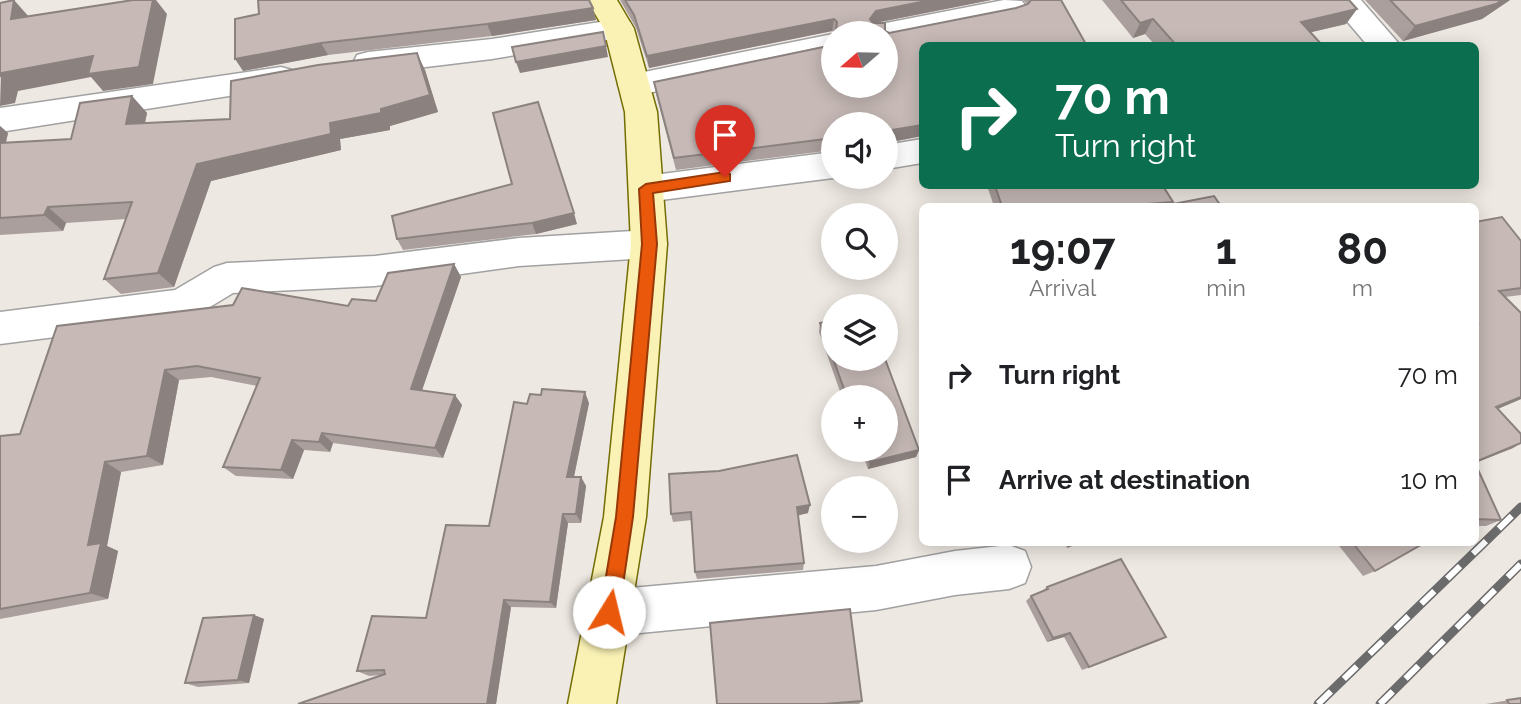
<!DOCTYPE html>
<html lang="en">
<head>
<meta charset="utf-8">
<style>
	body { margin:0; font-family:Raleway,sans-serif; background:#f6f6f6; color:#202124; height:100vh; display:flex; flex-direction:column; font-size:26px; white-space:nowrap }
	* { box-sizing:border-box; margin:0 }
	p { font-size:23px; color:#757577 }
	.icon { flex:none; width:38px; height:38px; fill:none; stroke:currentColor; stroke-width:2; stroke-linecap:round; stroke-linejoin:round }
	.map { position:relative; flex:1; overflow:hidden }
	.details { position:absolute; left:919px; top:203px; width:560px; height:343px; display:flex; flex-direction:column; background:#fff; border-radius:10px; box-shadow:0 4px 18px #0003 }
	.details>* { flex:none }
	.hud { position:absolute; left:919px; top:42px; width:560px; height:147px; border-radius:10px; box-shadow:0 4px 18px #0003; background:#0b6e4f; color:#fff; overflow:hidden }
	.needle { width:46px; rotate:250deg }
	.tools { position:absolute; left:821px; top:21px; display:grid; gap:14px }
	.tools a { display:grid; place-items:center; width:77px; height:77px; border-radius:50%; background:#fff; box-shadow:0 4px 18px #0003; font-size:35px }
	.pin { position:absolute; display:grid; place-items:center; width:60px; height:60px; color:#fff; margin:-72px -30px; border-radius:50% 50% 50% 0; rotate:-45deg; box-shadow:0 0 7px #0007 }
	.pin .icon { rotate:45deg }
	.me { position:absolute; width:77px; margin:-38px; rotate:9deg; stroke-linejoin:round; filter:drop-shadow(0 0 5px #0008) }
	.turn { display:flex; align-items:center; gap:24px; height:147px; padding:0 21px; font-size:32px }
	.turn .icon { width:91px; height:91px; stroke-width:2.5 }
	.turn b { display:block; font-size:49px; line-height:60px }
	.eta { display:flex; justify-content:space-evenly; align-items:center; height:119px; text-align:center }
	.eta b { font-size:42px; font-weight:700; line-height:49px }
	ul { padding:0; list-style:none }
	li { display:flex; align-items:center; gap:21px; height:105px; padding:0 21px }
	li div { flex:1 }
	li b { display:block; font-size:26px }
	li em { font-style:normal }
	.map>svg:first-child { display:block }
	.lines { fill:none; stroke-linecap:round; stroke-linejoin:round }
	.street-casing { stroke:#a1a1a1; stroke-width:3 }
	.secondary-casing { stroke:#736d04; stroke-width:3 }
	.street { fill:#fff; fill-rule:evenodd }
	.secondary { fill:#faf2b5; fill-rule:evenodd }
	.rail-casing { stroke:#6b6b6b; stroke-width:9 }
	.rail { stroke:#fff; stroke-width:6; stroke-dasharray:18; stroke-linecap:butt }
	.wall { fill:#aa9f9d }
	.shaded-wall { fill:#8b827f }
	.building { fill:#c6b9b6; stroke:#8b827f; stroke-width:2 }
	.route { fill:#ea580c; stroke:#983908; stroke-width:2 }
</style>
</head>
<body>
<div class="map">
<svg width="1521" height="704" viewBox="0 0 1521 704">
	<rect width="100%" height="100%" fill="#eee8e2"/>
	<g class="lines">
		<defs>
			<g id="street">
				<polygon points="1004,0 1022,1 1027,8 1022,15 1012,18 886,43 886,33 871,33 875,26 886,23"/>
				<polygon points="1329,0 1361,0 1401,46 1368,46"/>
				<polygon points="619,19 630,22 634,29 630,36 492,59 368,74 357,71 353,63 357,55 368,52 492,39"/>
				<polygon points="833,34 833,54 634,96 623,93 618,85 623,77 634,74"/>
				<polygon points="281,67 292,70 297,78 292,86 0,132 0,108"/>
				<polygon points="922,139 922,163 886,169 886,145"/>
				<polygon points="833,152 833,177 836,177 833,178 646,202 634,198 629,189 634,180 646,176"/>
				<polygon points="649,230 662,234 667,244 662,254 649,258 519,266 375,286 233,293 195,316 182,321 0,344 0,312 175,290 214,267 227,263 375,256 519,238"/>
				<polygon points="1009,545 1025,551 1031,567 1025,583 1009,589 955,595 876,610 609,636 593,629 586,613 593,597 609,590 876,566 955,551"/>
			</g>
			<polygon id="secondary" points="587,0 617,0 634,29 657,112 667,244 646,517 616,704 568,704 604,517 631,244 625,112 604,29"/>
		</defs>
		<use href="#street" class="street-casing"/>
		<use href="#secondary" class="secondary-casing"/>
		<use href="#street" class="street"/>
		<use href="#secondary" class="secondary"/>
		<defs>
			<g id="rail">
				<polyline points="1318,704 1521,507"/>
				<polyline points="1380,704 1521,564"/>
			</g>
		</defs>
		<use href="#rail" class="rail-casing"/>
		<use href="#rail" class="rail"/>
	</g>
	<g class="wall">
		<polygon points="620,0 991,0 876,23 889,33 1016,8 1027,4 1023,0 1061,0 922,46 922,138 922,136 886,143 886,124 833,124 833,150 676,170 656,94 654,82 886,33 835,33 832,31 649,68 636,28"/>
		<polygon points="1102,0 1349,0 1357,9 1346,24 1311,32 1323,46 1156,46 1145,34 1133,38"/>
		<polygon points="1365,0 1510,0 1482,19 1403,41"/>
		<polygon points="593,8 596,20 492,36 328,55 243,71 259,14"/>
		<polygon points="425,70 438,112 390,126 390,130 340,139 341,150 211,181 174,287 121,294 104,279 126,219 66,223 63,231 0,235 0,126 8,133 6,143 71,139 132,96 147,113 145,123 230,119"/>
		<polygon points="987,186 1163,186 1173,202 1170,205 1221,206 994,206"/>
		<polygon points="392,216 577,224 536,234 403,250 397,239"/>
		<polygon points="1475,222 1521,241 1521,295 1505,297 1521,313 1521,399 1498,409 1513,448 1475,463 1501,520 1486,526 1475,526"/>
		<polygon points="454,264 461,277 422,390 462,405 443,458 333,443 330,452 304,450 293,479 236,476 223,467 257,386 211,377 179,380 163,465 121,472 107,546 118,551 108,599 0,619 0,436 20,434 57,326 348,306 376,301"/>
		<polygon points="833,320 833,359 885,359 919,450 916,457 868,469 861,450 886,450 886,397 842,397 819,332 820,323"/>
		<polygon points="589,403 574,477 581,477 586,486 581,523 568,523 556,608 511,607 496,704 298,704 381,675 369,676 357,671 426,618 489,526 527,404"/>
		<polygon points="669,474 808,513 798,515 804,563 803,570 697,579 695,572 692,520 673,522 671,514"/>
		<polygon points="1064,542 1082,542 1067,548"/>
		<polygon points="1336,542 1426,542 1375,571 1363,576"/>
		<polygon points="1047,587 1166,637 1082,670 1064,637 1047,642 1026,601 1031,596 1041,592"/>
		<polygon points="254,615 264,619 249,683 198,687 185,683"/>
		<polygon points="1521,698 1521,704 1486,704"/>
		<polygon points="862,701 859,704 717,704"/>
	</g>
	<g class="shaded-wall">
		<polygon points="14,0 30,18 11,19"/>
		<polygon points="153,0 156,0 167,14 153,84 103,91 91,77 18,91 15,103 0,106 1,73"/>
		<polygon points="931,0 991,0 874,23 869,32 870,19 876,11"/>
		<polygon points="1502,0 1510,0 1482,19 1403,41 1415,26"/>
		<polygon points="593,8 596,20 492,36 487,24"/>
		<polygon points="1357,9 1346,24 1291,37 1301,22"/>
		<polygon points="834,19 832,31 649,68 647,56"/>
		<polygon points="1153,19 1145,34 1133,38 1140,23"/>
		<polygon points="321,43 328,55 243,71 235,59"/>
		<polygon points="606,46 608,57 520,73 516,62"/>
		<polygon points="417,53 425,70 438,112 390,126 390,130 340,139 341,150 211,181 174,287 158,273 197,164 330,123 381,109"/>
		<polygon points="132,96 147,113 141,141 126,124"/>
		<polygon points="922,125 922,136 886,143 886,131"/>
		<polygon points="0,126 8,133 1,160 0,159"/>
		<polygon points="48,207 66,223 63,231 44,215"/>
		<polygon points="574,213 577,224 536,234 532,223"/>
		<polygon points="454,264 461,277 419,399 411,389"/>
		<polygon points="165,370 179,380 163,465 147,456"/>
		<polygon points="585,392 589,403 572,486 567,477"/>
		<polygon points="455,395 462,405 443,458 435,448"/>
		<polygon points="1521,397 1521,399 1483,415 1496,407"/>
		<polygon points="322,433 333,443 330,452 319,442"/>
		<polygon points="292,440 304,450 293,479 281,470"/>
		<polygon points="1521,443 1513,448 1475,463 1475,462"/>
		<polygon points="919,450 916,457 868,469 870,462"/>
		<polygon points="105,462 121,472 107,546 118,551 108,599 90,593 88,545"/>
		<polygon points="581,477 586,486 581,523 576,514"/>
		<polygon points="810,505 808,513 796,516 797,507"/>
		<polygon points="563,514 568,523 556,608 550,602"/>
		<polygon points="1073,542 1082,542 1067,548"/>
		<polygon points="504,600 511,607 496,704 487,704"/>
		<polygon points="254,615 264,619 249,683 238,680"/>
		<polygon points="1070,633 1064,637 1047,642 1053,638"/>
		<polygon points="1166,637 1158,641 1082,670 1089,667"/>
	</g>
	<g class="building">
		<polygon points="14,0 11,19 133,0 153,0 139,67 88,74 93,56 1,73 0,77 0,3"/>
		<polygon points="258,0 589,0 593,8 487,24 321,43 235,59 235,19 259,14"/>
		<polygon points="625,0 931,0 876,11 870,19 873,23 885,23 885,31 889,33 1016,8 1028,4 1031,0 1061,0 1087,46 922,46 922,125 886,131 886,124 833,124 833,138 674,158 654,82 833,45 833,86 886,86 886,33 836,33 837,22 834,19 647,56 634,15"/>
		<polygon points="1121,0 1349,0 1357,9 1301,22 1323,46 1177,46 1153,19 1140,23"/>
		<polygon points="1390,0 1502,0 1496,4 1415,26"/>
		<polygon points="603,32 606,46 516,62 512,47"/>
		<polygon points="417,53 430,95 381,109 381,113 330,123 331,134 197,164 158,273 104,279 132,202 48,207 44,215 0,218 0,143 71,139 80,103 132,96 126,124 230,119 231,81 318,65"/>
		<polygon points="538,102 574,213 532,223 397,239 392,216 512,184 493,113"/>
		<polygon points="995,186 1163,186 1173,202 1121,206 1002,206"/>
		<polygon points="1214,196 1221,206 1163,206"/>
		<polygon points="1502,217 1521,241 1521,288 1499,291 1521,313 1521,397 1496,407 1521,434 1521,443 1475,462 1475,325 1478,324 1475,321 1475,222"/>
		<polygon points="454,264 411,389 455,395 435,448 322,433 319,442 292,440 281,470 223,467 260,378 197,366 165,370 147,456 105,462 88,545 101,543 90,593 0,609 0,436 20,434 57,326 233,305 242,288 348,306 352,299 376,301 388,273"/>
		<polygon points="833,320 833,359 885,359 919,450 870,462 866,450 886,450 886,397 847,397 820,323"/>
		<polygon points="542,389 585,392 567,477 581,477 576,514 563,514 550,602 504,600 487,704 298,704 385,674 384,670 357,671 372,616 426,618 446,525 489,526 514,402 527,404 530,394 541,395"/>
		<polygon points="797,455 810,505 797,507 804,563 695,572 691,512 671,514 669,474 719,471"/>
		<polygon points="1475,463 1501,520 1475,519"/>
		<polygon points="1352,542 1426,542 1375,571"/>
		<polygon points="1121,559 1166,637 1089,667 1070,633 1053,638 1031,596 1048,589 1047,587"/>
		<polygon points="850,609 862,701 824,704 717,704 710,623"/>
		<polygon points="254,615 238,680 185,683 203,618"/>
		<polygon points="1521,698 1521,704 1509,704 1507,700"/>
	</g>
	<polygon class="route" points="725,172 730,174 730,181 653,193 657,244 633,517 619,612 616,619 609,622 603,619 600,612 616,517 642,244 639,189 646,184"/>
</svg>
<div class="tools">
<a><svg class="needle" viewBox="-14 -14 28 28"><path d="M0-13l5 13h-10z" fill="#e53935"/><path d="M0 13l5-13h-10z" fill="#757577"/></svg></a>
<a><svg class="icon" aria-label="sound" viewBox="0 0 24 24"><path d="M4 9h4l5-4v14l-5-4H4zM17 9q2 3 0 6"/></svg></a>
<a><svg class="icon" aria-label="search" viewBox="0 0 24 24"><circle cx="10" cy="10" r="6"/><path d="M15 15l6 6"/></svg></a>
<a><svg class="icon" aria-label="layers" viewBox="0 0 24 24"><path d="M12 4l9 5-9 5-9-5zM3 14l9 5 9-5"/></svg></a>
<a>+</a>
<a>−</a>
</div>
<div class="pin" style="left:725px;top:177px;background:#d93025"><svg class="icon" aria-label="arrive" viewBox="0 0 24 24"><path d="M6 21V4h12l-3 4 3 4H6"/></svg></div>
<svg class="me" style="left:609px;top:612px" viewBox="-20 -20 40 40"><circle r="19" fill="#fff"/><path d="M0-13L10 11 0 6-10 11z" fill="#ea580c"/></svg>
<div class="hud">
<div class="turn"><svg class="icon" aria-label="right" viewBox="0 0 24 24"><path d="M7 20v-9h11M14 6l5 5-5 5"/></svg><div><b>70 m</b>Turn right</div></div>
</div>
<section class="details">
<div class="eta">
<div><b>19:07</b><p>Arrival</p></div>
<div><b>1</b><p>min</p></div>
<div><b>80</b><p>m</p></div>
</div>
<ul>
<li><svg class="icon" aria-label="right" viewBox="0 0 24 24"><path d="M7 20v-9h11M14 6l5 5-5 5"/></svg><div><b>Turn right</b></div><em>70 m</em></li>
<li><svg class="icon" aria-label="arrive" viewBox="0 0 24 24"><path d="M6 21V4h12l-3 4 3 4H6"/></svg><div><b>Arrive at destination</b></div><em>10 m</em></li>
</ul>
</section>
</div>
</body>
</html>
